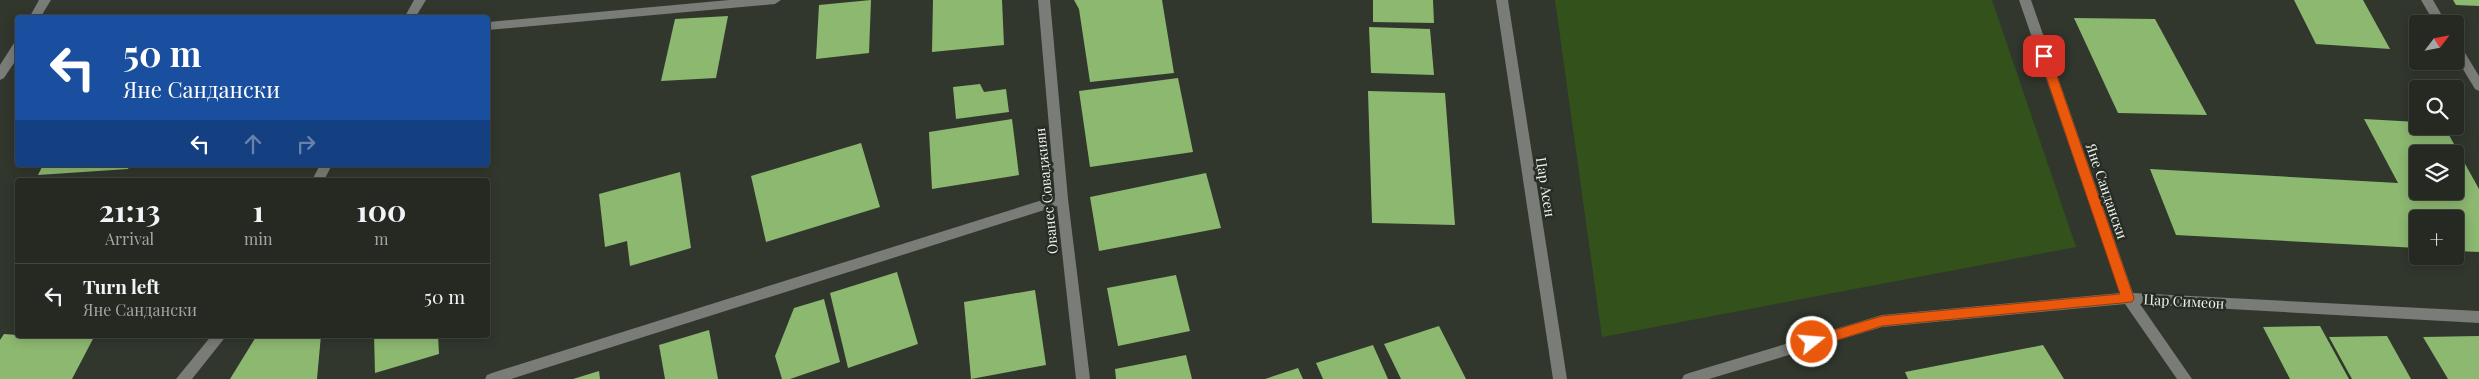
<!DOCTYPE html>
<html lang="en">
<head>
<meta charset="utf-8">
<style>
	body { margin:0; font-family:"Playfair Display",serif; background:#2d312a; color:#f1f3f6; height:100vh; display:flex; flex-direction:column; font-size:19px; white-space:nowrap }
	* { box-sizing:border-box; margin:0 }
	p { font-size:16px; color:#a3a6a5 }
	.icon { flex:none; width:28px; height:28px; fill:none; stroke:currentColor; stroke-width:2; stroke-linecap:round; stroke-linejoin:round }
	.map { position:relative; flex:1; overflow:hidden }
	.drawer { position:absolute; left:15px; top:178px; width:475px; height:160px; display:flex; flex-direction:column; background:#252922; border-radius:5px; box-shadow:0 2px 12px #0003,0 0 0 1px #424540 }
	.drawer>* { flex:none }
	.hud { position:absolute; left:15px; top:15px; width:475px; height:152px; border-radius:5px; box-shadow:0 2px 12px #0003,0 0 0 1px #424540; background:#1a4fa0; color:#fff; overflow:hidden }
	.needle { width:32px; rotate:58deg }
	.tools { position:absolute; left:2409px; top:15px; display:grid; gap:10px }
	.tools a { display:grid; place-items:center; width:55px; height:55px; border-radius:5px; background:#252922; box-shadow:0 2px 12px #0003,0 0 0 1px #424540; font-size:25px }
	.pin { position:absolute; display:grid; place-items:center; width:42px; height:42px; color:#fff; margin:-21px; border-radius:10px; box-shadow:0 2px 8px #0006 }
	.me { position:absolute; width:55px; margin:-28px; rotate:73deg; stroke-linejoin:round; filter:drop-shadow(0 0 4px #0008) }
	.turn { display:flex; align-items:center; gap:18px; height:105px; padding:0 25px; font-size:22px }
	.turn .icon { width:65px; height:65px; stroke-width:2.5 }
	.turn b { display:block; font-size:35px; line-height:42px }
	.lanes { display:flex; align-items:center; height:48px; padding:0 25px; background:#0003; justify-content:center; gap:25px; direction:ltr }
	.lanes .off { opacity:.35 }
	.eta { display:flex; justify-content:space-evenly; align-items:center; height:85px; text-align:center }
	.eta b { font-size:30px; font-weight:700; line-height:35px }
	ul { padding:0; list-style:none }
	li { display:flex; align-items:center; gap:15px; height:65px; padding:0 25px; border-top:1px solid #424540 }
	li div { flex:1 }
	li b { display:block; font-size:19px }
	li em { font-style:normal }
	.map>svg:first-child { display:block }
	.green { fill:#33521b }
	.building { fill:#8cb870; fill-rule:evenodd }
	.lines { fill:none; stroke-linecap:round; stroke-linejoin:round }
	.minor { fill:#797c77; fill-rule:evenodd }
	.route { fill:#ea580c; stroke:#983908 }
	.labels { text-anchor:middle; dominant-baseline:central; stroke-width:5; stroke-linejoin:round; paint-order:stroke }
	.street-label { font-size:14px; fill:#f0f4ee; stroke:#272d24 }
</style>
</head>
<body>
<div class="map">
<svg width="2479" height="379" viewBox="0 0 2479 379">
	<rect width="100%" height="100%" fill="#31372d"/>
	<polygon class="green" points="1555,0 1992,0 2076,247 1602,337"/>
	<g class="building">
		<polygon points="871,0 869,53 816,59 819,5"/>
		<polygon points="933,0 1002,0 1004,45 932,52"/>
		<polygon points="1074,0 1162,0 1174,73 1090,82 1079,9"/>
		<polygon points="1373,0 1433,0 1434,23 1373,22"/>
		<polygon points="2294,0 2363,0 2390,49 2316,44"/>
		<polygon points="2453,0 2479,0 2479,6 2456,5"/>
		<polygon points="728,16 716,78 661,81 675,19"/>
		<polygon points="2074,18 2155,19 2207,115 2118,113"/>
		<polygon points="1369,27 1430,29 1434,75 1371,73"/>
		<polygon points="1178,78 1193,152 1090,167 1079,91"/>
		<polygon points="980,84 984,92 1006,89 1009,112 956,119 953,87"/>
		<polygon points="1368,91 1445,93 1455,225 1372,223"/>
		<polygon points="1012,119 1019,175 932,189 929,132"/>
		<path d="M2364,119L2418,122V126H2444L2479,189V252L2455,251V219H2418V248L2176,235L2150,169L2398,183ZM2418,154H2455V191H2418Z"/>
		<polygon points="861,143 880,207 766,242 751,176"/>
		<polygon points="43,165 130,165 128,169 38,175"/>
		<polygon points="680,172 691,248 630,266 627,241 605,247 599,194"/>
		<polygon points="1206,173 1221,228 1099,251 1090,197"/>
		<polygon points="897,272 918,344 848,368 830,293"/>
		<polygon points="1176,275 1190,331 1118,346 1107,288"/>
		<polygon points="1035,290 1046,365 971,379 964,302"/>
		<polygon points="824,299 840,362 790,379 782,379 775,356 794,308"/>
		<polygon points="1439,326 1466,379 1401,379 1384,344"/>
		<polygon points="2320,326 2349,379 2290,379 2263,327"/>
		<polygon points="709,330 718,379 665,379 659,345"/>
		<polygon points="4,334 18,335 95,335 72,379 0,379 0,340"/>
		<polygon points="257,335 321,335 317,379 230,379"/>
		<polygon points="374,335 438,335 439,354 375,373"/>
		<polygon points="2387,336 2411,379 2352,379 2329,337"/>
		<polygon points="2479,336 2479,379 2448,379 2423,337"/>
		<polygon points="1373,345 1388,379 1323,379 1316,363"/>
		<polygon points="2043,345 2064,379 1908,379 1905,372"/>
		<polygon points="1186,355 1192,379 1116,379 1115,369"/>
		<polygon points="1298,368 1303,379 1265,379"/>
		<polygon points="599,371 600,379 573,379"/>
	</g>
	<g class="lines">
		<g class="minor">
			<polygon points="39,0 51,0 40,18 29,18"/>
			<polygon points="414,0 426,0 415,18 404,18"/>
			<polygon points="729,0 781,0 775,4 488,30 488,22"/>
			<polygon points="1038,0 1050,0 1068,199 1090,379 1076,379 1057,206 511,379 485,379 487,375 492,373 1055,196"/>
			<polygon points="1496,0 1508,0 1567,379 1553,379"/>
			<polygon points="2019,0 2031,0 2133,293 2479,311 2479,323 2140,304 2192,379 2177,379 2125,304 1882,327 1709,379 1682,379 1684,375 1689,373 1882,315 2120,293"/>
			<polygon points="2421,0 2433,0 2447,24 2435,24"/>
			<polygon points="18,42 18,57 4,78 0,80 0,65 14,43"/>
			<polygon points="2455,42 2459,43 2479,76 2479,91 2475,89 2455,56"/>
			<polygon points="320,165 332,165 324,180 312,180"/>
			<polygon points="212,335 227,335 192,379 176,379"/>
		</g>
	</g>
	<polygon class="route" points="2044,52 2050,56 2134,298 2132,302 1882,326 1812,348 1807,346 1805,342 1807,338 1882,316 2120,294 2039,56"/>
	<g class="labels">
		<g class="street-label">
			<text transform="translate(1546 187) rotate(81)">Цар Асен</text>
			<text transform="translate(1046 191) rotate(-96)">Ованес Соваджиян</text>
			<text transform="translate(2107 191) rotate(71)">Яне Сандански</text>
			<text transform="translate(2184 301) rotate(3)">Цар Симеон</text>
		</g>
	</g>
</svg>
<div class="tools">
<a><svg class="needle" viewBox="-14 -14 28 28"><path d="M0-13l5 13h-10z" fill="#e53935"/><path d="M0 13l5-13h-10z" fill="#a3a6a5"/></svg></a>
<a><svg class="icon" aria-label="search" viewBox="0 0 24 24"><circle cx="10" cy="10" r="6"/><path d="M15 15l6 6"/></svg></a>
<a><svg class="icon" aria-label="layers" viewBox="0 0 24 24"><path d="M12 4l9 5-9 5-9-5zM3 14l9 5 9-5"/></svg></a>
<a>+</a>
</div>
<div class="pin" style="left:2044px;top:56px;background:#d93025"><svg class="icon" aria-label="arrive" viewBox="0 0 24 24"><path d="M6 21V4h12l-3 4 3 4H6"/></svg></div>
<svg class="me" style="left:1812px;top:342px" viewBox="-20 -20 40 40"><circle r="17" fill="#ea580c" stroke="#fff" stroke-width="3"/><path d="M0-11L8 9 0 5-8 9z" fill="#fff"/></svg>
<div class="hud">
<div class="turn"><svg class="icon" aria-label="left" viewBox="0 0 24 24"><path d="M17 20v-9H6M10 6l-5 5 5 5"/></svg><div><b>50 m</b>Яне Сандански</div></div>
<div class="lanes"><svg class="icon" aria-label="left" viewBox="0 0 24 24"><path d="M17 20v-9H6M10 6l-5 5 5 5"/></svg><svg class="icon off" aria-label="ahead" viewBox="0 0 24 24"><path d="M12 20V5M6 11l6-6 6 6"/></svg><svg class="icon off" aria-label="right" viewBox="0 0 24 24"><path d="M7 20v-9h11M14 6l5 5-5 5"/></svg></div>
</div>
<section class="drawer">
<div class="eta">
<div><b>21:13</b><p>Arrival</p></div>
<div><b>1</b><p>min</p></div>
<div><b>100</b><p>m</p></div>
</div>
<ul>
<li><svg class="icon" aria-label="left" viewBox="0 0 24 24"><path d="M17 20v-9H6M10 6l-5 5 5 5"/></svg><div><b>Turn left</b><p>Яне Сандански</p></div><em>50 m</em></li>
</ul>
</section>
</div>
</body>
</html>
